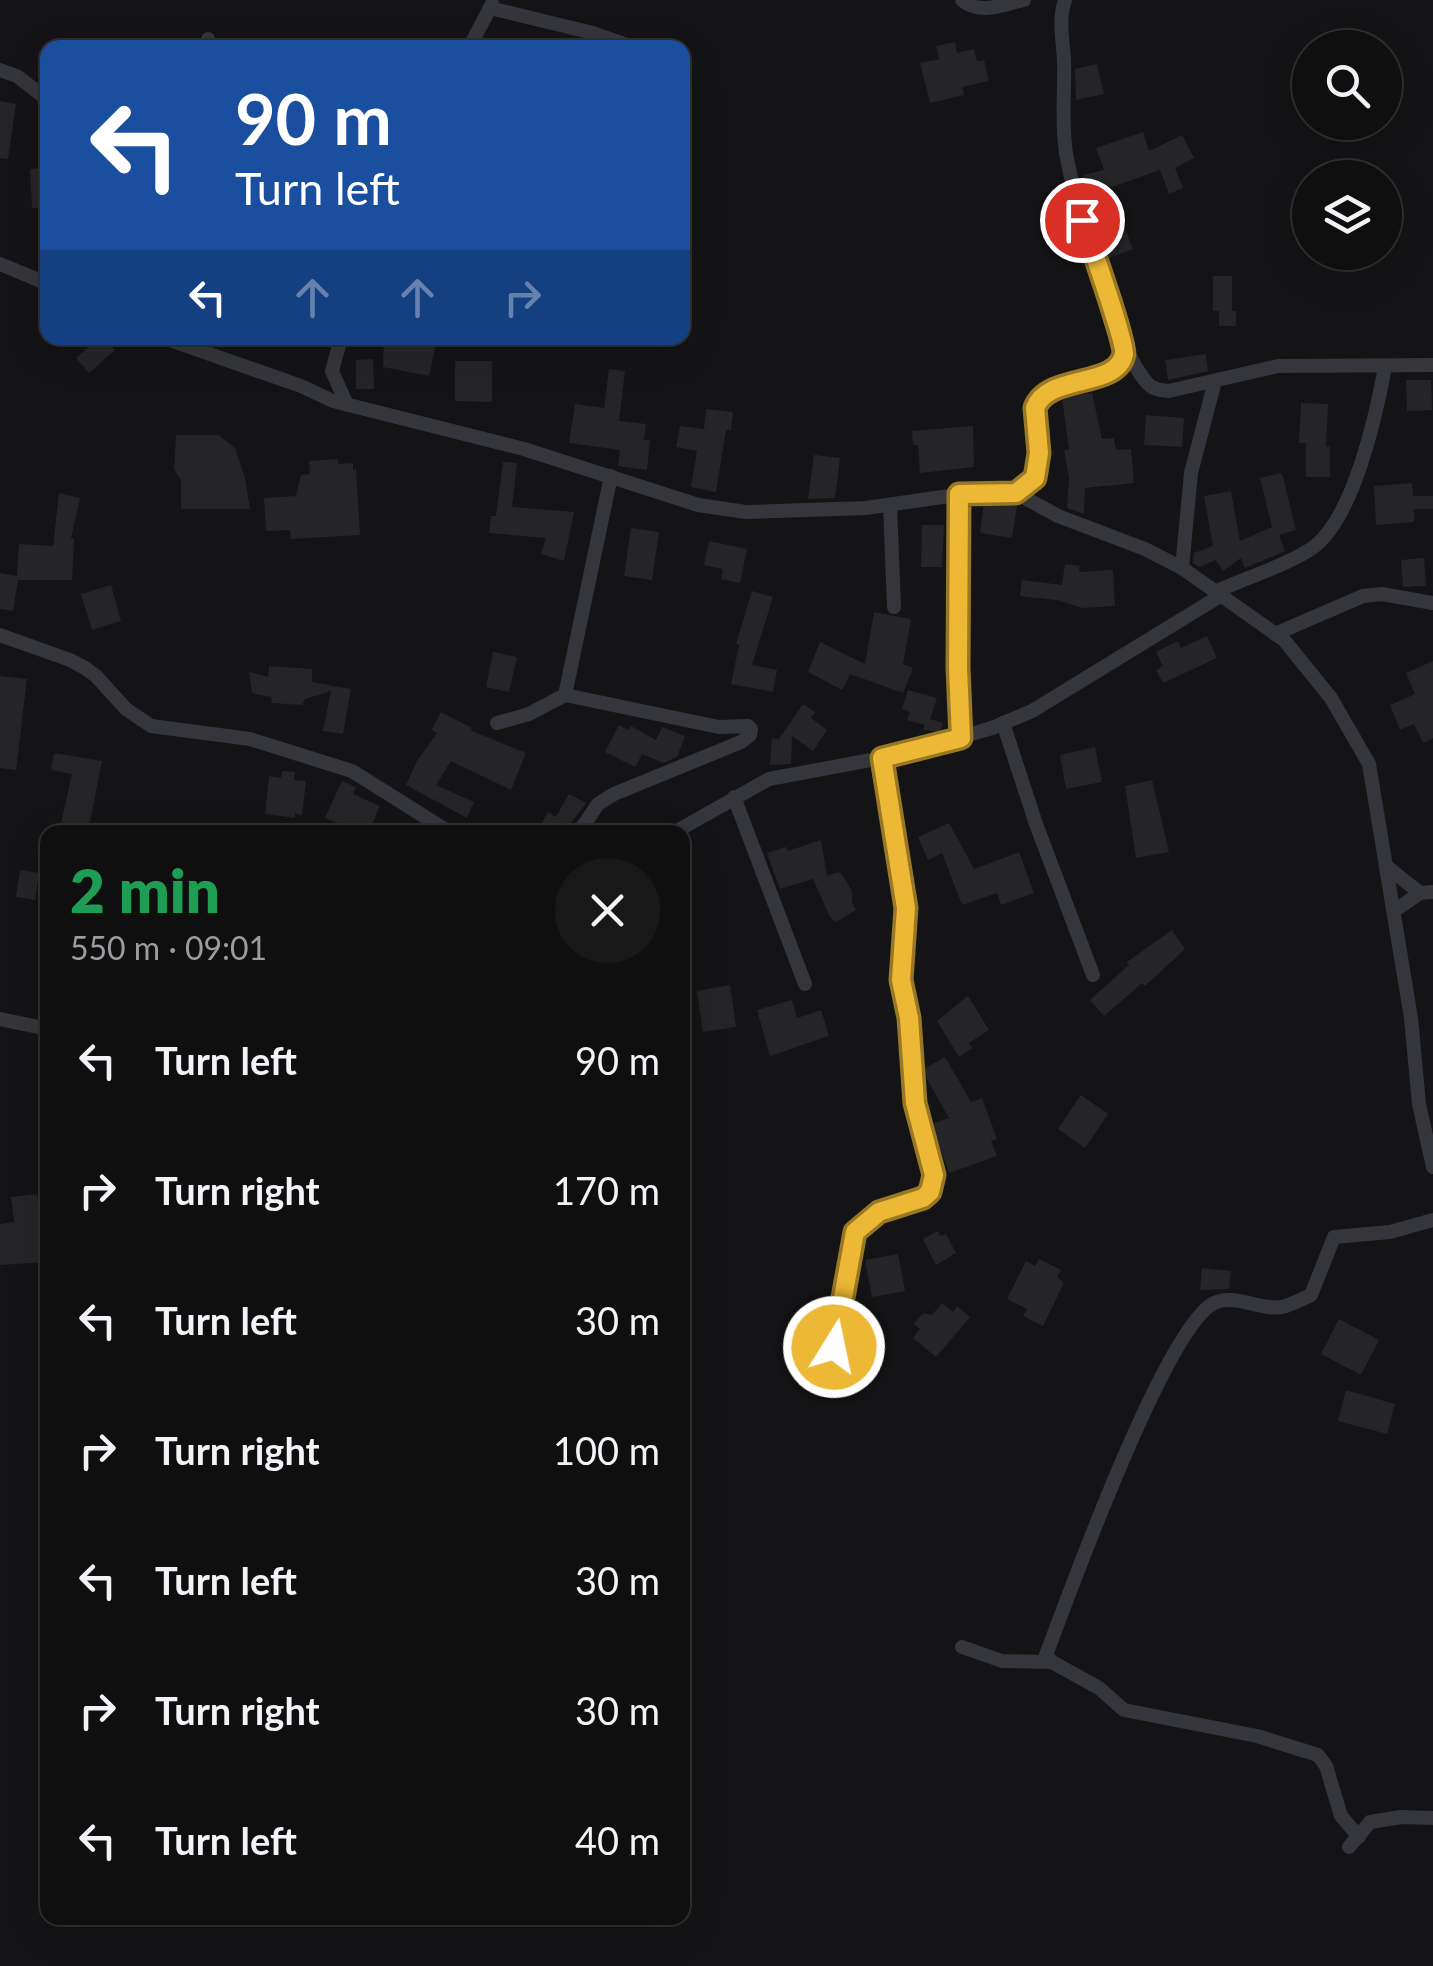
<!DOCTYPE html>
<html lang="en">
<head>
<meta charset="utf-8">
<style>
	body { margin:0; font-family:Lato,sans-serif; background:#181819; color:#f1f3f6; height:100vh; display:flex; flex-direction:column; font-size:38px; white-space:nowrap }
	* { box-sizing:border-box; margin:0 }
	p { font-size:32px; color:#9b9c9f }
	.icon { flex:none; width:55px; height:55px; fill:none; stroke:currentColor; stroke-width:2; stroke-linecap:round; stroke-linejoin:round }
	.map { position:relative; flex:1; overflow:hidden }
	.details { position:absolute; left:40px; top:825px; width:650px; height:1100px; display:flex; flex-direction:column; background:#0f0f10; border-radius:20px; box-shadow:0 10px 40px #0002,0 0 0 2px #2f2f30 }
	.details>* { flex:none }
	.guide { position:absolute; left:40px; top:40px; width:650px; height:305px; border-radius:20px; box-shadow:0 10px 40px #0002,0 0 0 2px #2f2f30; background:#1a4fa0; color:#fff; overflow:hidden }
	.tools { position:absolute; left:1292px; top:30px; display:grid; gap:20px }
	.tools a { display:grid; place-items:center; width:110px; height:110px; border-radius:50%; background:#0f0f10; box-shadow:0 10px 40px #0002,0 0 0 2px #2f2f30; font-size:50px }
	.pin { position:absolute; display:grid; place-items:center; width:85px; height:85px; color:#fff; margin:-42px; border:5px solid #fff; border-radius:50%; box-shadow:0 2px 10px #0007 }
	.me { position:absolute; width:110px; margin:-55px; rotate:10deg; stroke-linejoin:round; filter:drop-shadow(0 0 8px #0008) }
	.turn { display:flex; align-items:center; gap:35px; height:210px; padding:0 30px; font-size:45px }
	.turn .icon { width:130px; height:130px; stroke-width:2.5 }
	.turn b { display:block; font-size:70px; line-height:85px }
	.lanes { display:flex; align-items:center; height:95px; padding:0 30px; background:#0003; justify-content:center; gap:50px; direction:ltr }
	.lanes .off { opacity:.35 }
	.round { display:grid; place-items:center; flex:none; width:105px; height:105px; border-radius:52px; background:#181819 }
	.overview { display:flex; align-items:center; justify-content:space-between; height:170px; padding:0 30px }
	h1 { font-size:60px; font-weight:800; line-height:75px; color:#1e9e55 }
	ul { padding:0; list-style:none }
	li { display:flex; align-items:center; gap:30px; height:130px; padding:0 30px }
	li div { flex:1 }
	li b { display:block; font-size:38px }
	li em { font-style:normal }
	.map>svg:first-child { display:block }
	.building { fill:#252427 }
	.lines { fill:none; stroke-linecap:round; stroke-linejoin:round }
	.minor { stroke:#35363b; stroke-width:14 }
	.route-casing { stroke:#997823; stroke-width:25 }
	.route { stroke:#ecb836; stroke-width:18 }
</style>
</head>
<body>
<div class="map">
<svg width="1433" height="1966" viewBox="0 0 1433 1966">
	<rect width="100%" height="100%" fill="#141416"/>
	<g class="building">
		<polygon points="955,42 957,53 974,49 977,61 984,60 989,81 962,87 964,95 930,103 920,63 939,59 936,46"/>
		<polygon points="1097,64 1104,94 1076,100 1075,69"/>
		<polygon points="0,101 16,104 8,159 0,158"/>
		<polygon points="1143,132 1149,151 1182,135 1194,158 1175,168 1183,188 1169,194 1160,170 1109,188 1086,190 1083,175 1104,170 1096,148"/>
		<polygon points="48,168 48,207 32,208 30,169"/>
		<polygon points="1123,224 1133,249 1107,259 1097,235"/>
		<polygon points="1213,276 1232,276 1232,311 1236,311 1236,326 1219,326 1219,311 1213,311"/>
		<polygon points="99,338 104,338 115,350 89,373 76,358"/>
		<polygon points="384,338 437,339 429,376 383,367"/>
		<polygon points="1206,354 1208,371 1168,380 1165,360"/>
		<polygon points="373,359 374,389 356,389 356,360"/>
		<polygon points="455,361 492,361 492,402 455,401"/>
		<polygon points="609,369 625,371 619,421 646,424 644,440 650,440 647,470 618,466 620,450 569,443 575,404 604,408"/>
		<polygon points="1406,380 1431,380 1432,410 1407,411"/>
		<polygon points="1092,393 1102,439 1114,438 1116,450 1131,449 1134,483 1085,488 1084,514 1067,508 1069,478 1064,450 1069,450 1062,397"/>
		<polygon points="1301,403 1328,404 1326,447 1330,447 1330,477 1306,477 1306,443 1299,443"/>
		<polygon points="706,409 733,412 731,430 726,430 716,492 691,487 697,451 676,447 680,426 704,429"/>
		<polygon points="1146,415 1184,418 1182,447 1144,445"/>
		<polygon points="973,426 974,467 920,473 918,445 913,445 912,431"/>
		<polygon points="176,435 219,435 235,448 245,478 250,509 181,509 181,480 174,469"/>
		<polygon points="814,455 840,458 835,498 808,499"/>
		<polygon points="338,459 338,464 353,463 353,470 356,469 360,535 291,539 290,530 266,531 264,498 296,496 301,475 310,474 309,461"/>
		<polygon points="503,462 517,463 512,507 574,512 564,561 541,554 546,538 489,533 491,516 496,516"/>
		<polygon points="1282,473 1296,530 1279,535 1285,551 1245,568 1241,558 1223,571 1216,560 1199,567 1193,563 1194,553 1213,546 1204,496 1231,491 1240,541 1272,527 1260,478"/>
		<polygon points="1412,483 1413,496 1433,496 1433,509 1414,509 1414,522 1376,525 1374,486"/>
		<polygon points="59,493 80,498 71,538 74,539 72,580 18,580 13,611 0,609 0,573 17,576 19,544 53,546"/>
		<polygon points="984,503 1017,506 1012,538 980,533"/>
		<polygon points="922,525 944,525 942,567 921,567"/>
		<polygon points="631,528 659,532 652,580 624,576"/>
		<polygon points="709,541 747,549 740,583 721,579 723,569 704,565"/>
		<polygon points="1424,558 1426,586 1403,587 1401,560"/>
		<polygon points="1065,564 1080,566 1079,572 1113,570 1115,606 1082,608 1057,600 1020,596 1022,580 1062,585"/>
		<polygon points="111,585 121,621 92,630 81,594"/>
		<polygon points="752,591 773,597 752,665 777,670 773,692 731,684 739,645 736,644"/>
		<polygon points="874,612 911,619 903,664 913,668 903,693 850,674 842,690 808,672 820,642 865,664"/>
		<polygon points="1207,636 1217,658 1163,683 1156,670 1163,666 1156,652 1178,641 1181,648"/>
		<polygon points="493,652 517,657 509,692 486,687"/>
		<polygon points="1433,661 1433,738 1423,743 1414,724 1400,730 1390,705 1415,694 1406,673"/>
		<polygon points="269,666 312,669 312,682 351,689 343,734 323,731 331,691 305,699 302,705 272,703 271,697 252,693 249,672 268,677"/>
		<polygon points="0,676 27,679 16,770 0,768"/>
		<polygon points="908,690 937,698 930,719 943,723 940,732 923,730 925,725 907,720 910,712 902,709"/>
		<polygon points="803,704 815,712 811,718 827,730 813,751 792,736 791,764 770,765 772,738 779,739"/>
		<polygon points="441,712 472,728 470,730 526,753 511,790 451,761 436,785 474,802 467,818 406,785 417,761 437,733 432,730"/>
		<polygon points="619,725 628,730 631,726 656,740 662,727 685,736 677,757 663,763 642,754 635,767 605,752"/>
		<polygon points="1095,747 1102,782 1066,789 1060,755"/>
		<polygon points="54,753 102,761 88,832 59,832 72,774 51,770"/>
		<polygon points="282,771 295,772 294,780 306,781 302,816 295,813 295,818 265,814 269,776 281,778"/>
		<polygon points="1152,780 1169,852 1136,858 1125,786"/>
		<polygon points="342,781 356,787 353,794 380,806 369,832 358,832 325,818"/>
		<polygon points="569,794 586,803 564,832 537,832 548,812 556,817"/>
		<polygon points="949,823 974,869 1019,852 1034,893 1001,905 997,893 962,905 942,853 928,860 918,837"/>
		<polygon points="821,840 827,876 838,872 842,874 852,891 852,902 856,910 836,922 830,917 813,879 780,889 767,853 786,847 788,851"/>
		<polygon points="20,870 39,873 35,900 16,897"/>
		<polygon points="1172,930 1185,949 1145,986 1142,983 1104,1016 1090,1000 1129,965 1127,962"/>
		<polygon points="730,985 736,1027 703,1032 697,991"/>
		<polygon points="968,996 989,1030 969,1043 973,1048 959,1057 937,1021"/>
		<polygon points="792,1000 797,1018 821,1010 829,1036 770,1056 757,1010"/>
		<polygon points="945,1057 971,1102 982,1098 997,1139 991,1141 997,1156 949,1173 932,1124 949,1118 922,1070"/>
		<polygon points="1081,1095 1108,1114 1085,1148 1058,1129"/>
		<polygon points="37,1194 41,1224 48,1224 48,1262 0,1265 0,1224 14,1222 11,1197"/>
		<polygon points="938,1231 940,1236 946,1234 956,1253 936,1265 923,1239"/>
		<polygon points="898,1254 905,1291 872,1297 865,1260"/>
		<polygon points="1039,1259 1061,1270 1057,1277 1064,1283 1043,1326 1023,1316 1027,1309 1007,1299 1026,1261 1035,1266"/>
		<polygon points="1202,1268 1231,1271 1229,1289 1200,1290"/>
		<polygon points="942,1303 953,1312 957,1306 970,1317 936,1357 913,1338 920,1329 914,1324 923,1313 932,1315"/>
		<polygon points="1339,1319 1379,1340 1361,1375 1321,1354"/>
		<polygon points="1346,1390 1395,1404 1387,1434 1338,1421"/>
	</g>
	<g class="lines">
		<g class="minor">
			<path d="M962,0C979,16 1004,4 1024,0"/>
			<path d="M1065,0C1058,20 1063,40 1064,61C1065,91 1061,122 1066,153C1075,204 1114,347 1148,384C1154,390 1161,390 1169,391L1278,366L1433,365"/>
			<polyline points="490,8 593,33 636,48"/>
			<polyline points="208,39 210,48"/>
			<polyline points="469,48 492,4"/>
			<polyline points="0,70 17,76 48,100"/>
			<polyline points="0,264 48,284"/>
			<polyline points="164,338 301,386 333,401 524,449 698,505 746,512 866,508 977,492 1016,493 1058,516 1145,549 1182,568 1284,640 1331,698 1369,764 1411,1018 1419,1104 1433,1167"/>
			<polyline points="341,338 332,371 347,405"/>
			<path d="M1016,493C1050,472 1038,443 1035,409C1049,368 1121,396 1125,344"/>
			<polyline points="959,494 957,668 961,738"/>
			<polyline points="890,505 894,607"/>
			<polyline points="1182,568 1191,473 1215,381"/>
			<path d="M1215,592C1243,579 1293,563 1315,546C1354,515 1376,416 1385,367"/>
			<polyline points="1275,634 1363,596 1382,594 1433,603"/>
			<polyline points="0,635 70,660 85,668 96,676 126,709 151,726 250,739 352,771 449,832"/>
			<polyline points="565,695 611,476"/>
			<polyline points="497,723 529,714 565,695 719,727 748,726 751,729 750,735 741,742 614,794 598,804 579,832"/>
			<polyline points="1003,723 1036,824 1093,975"/>
			<polyline points="734,797 805,984"/>
			<polyline points="675,832 769,779 903,754 992,728 1032,711 1220,596"/>
			<polyline points="1386,866 1420,893"/>
			<polyline points="1394,911 1420,893 1433,892"/>
			<polyline points="0,1019 48,1029"/>
			<path d="M827,1365L840,1326L855,1233C872,1205 922,1210 931,1188C938,1171 919,1125 916,1106C910,1078 911,1050 909,1022C908,1006 902,992 901,977C900,954 908,931 906,908L882,759"/>
			<polyline points="962,1647 1002,1661 1052,1662"/>
			<path d="M1359,1837L1341,1816L1326,1766L1318,1755L1257,1736L1124,1710L1099,1688L1052,1662L1046,1655C1069,1594 1165,1328 1214,1303C1234,1293 1261,1311 1282,1307C1291,1305 1302,1299 1311,1295L1334,1237L1390,1232L1433,1220"/>
			<polyline points="1349,1847 1370,1822 1401,1817 1433,1818"/>
		</g>
	</g>
	<g class="lines">
		<defs>
			<path id="route" d="M834,1347L855,1232L879,1212L923,1198L930,1192L934,1175L915,1103L909,1018L901,980L906,908L882,758L961,738L958,668L959,494L1016,493L1035,478L1039,453L1035,408C1048,373 1117,389 1124,354C1126,344 1089,238 1082,220"/>
		</defs>
		<use href="#route" class="route-casing"/>
		<use href="#route" class="route"/>
	</g>
</svg>
<div class="tools">
<a><svg class="icon" aria-label="search" viewBox="0 0 24 24"><circle cx="10" cy="10" r="6"/><path d="M15 15l6 6"/></svg></a>
<a><svg class="icon" aria-label="layers" viewBox="0 0 24 24"><path d="M12 4l9 5-9 5-9-5zM3 14l9 5 9-5"/></svg></a>
</div>
<div class="pin" style="left:1082px;top:220px;background:#d93025"><svg class="icon" aria-label="arrive" viewBox="0 0 24 24"><path d="M6 21V4h12l-3 4 3 4H6"/></svg></div>
<svg class="me" style="left:834px;top:1347px" viewBox="-20 -20 40 40"><circle r="17" fill="#ecb836" stroke="#fff" stroke-width="3"/><path d="M0-11L8 9 0 5-8 9z" fill="#fff"/></svg>
<div class="guide">
<div class="turn"><svg class="icon" aria-label="left" viewBox="0 0 24 24"><path d="M17 20v-9H6M10 6l-5 5 5 5"/></svg><div><b>90 m</b>Turn left</div></div>
<div class="lanes"><svg class="icon" aria-label="left" viewBox="0 0 24 24"><path d="M17 20v-9H6M10 6l-5 5 5 5"/></svg><svg class="icon off" aria-label="ahead" viewBox="0 0 24 24"><path d="M12 20V5M6 11l6-6 6 6"/></svg><svg class="icon off" aria-label="ahead" viewBox="0 0 24 24"><path d="M12 20V5M6 11l6-6 6 6"/></svg><svg class="icon off" aria-label="right" viewBox="0 0 24 24"><path d="M7 20v-9h11M14 6l5 5-5 5"/></svg></div>
</div>
<section class="details">
<div class="overview"><div><h1>2 min</h1><p>550 m · 09:01</p></div><a class="round"><svg class="icon" aria-label="close" viewBox="0 0 24 24"><path d="M6 6l12 12M18 6L6 18"/></svg></a></div>
<ul>
<li><svg class="icon" aria-label="left" viewBox="0 0 24 24"><path d="M17 20v-9H6M10 6l-5 5 5 5"/></svg><div><b>Turn left</b></div><em>90 m</em></li>
<li><svg class="icon" aria-label="right" viewBox="0 0 24 24"><path d="M7 20v-9h11M14 6l5 5-5 5"/></svg><div><b>Turn right</b></div><em>170 m</em></li>
<li><svg class="icon" aria-label="left" viewBox="0 0 24 24"><path d="M17 20v-9H6M10 6l-5 5 5 5"/></svg><div><b>Turn left</b></div><em>30 m</em></li>
<li><svg class="icon" aria-label="right" viewBox="0 0 24 24"><path d="M7 20v-9h11M14 6l5 5-5 5"/></svg><div><b>Turn right</b></div><em>100 m</em></li>
<li><svg class="icon" aria-label="left" viewBox="0 0 24 24"><path d="M17 20v-9H6M10 6l-5 5 5 5"/></svg><div><b>Turn left</b></div><em>30 m</em></li>
<li><svg class="icon" aria-label="right" viewBox="0 0 24 24"><path d="M7 20v-9h11M14 6l5 5-5 5"/></svg><div><b>Turn right</b></div><em>30 m</em></li>
<li><svg class="icon" aria-label="left" viewBox="0 0 24 24"><path d="M17 20v-9H6M10 6l-5 5 5 5"/></svg><div><b>Turn left</b></div><em>40 m</em></li>
</ul>
</section>
</div>
</body>
</html>
